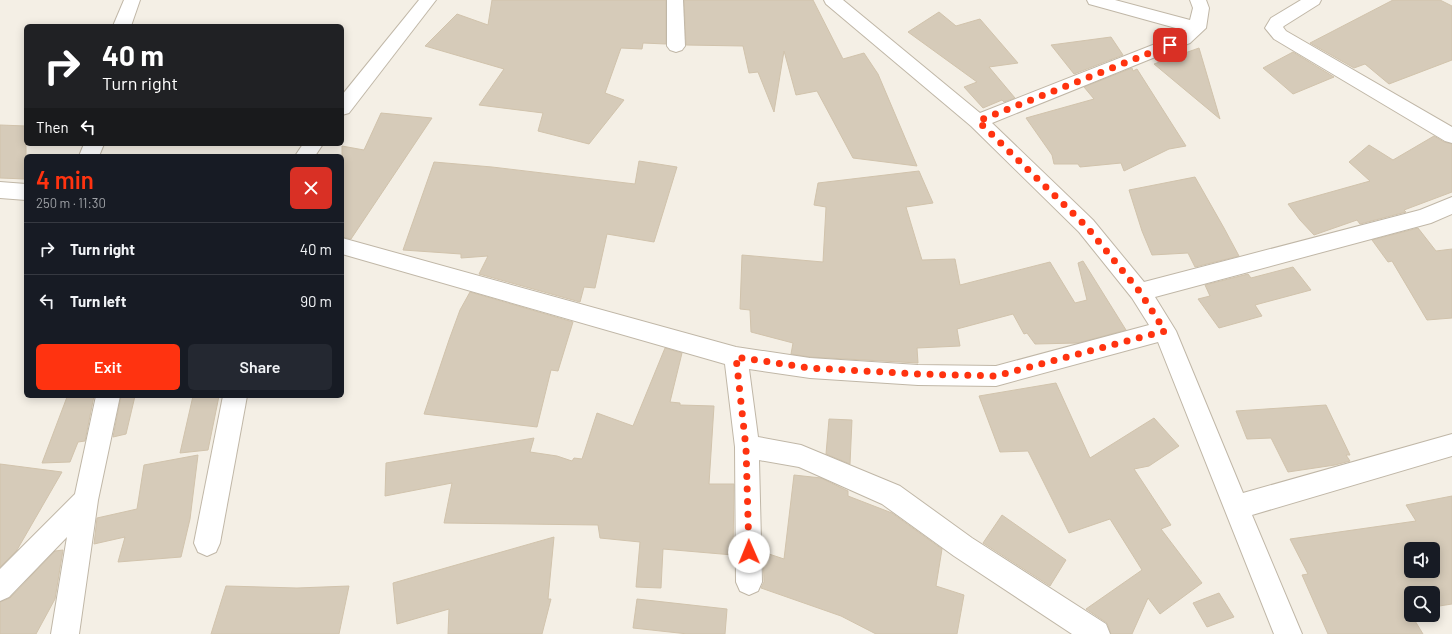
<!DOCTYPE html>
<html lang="en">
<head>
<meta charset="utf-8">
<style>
	body { margin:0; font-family:Barlow,sans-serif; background:#242831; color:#f1f3f6; height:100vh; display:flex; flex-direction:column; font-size:15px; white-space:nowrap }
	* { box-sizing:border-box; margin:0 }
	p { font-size:13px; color:#9ea1a6 }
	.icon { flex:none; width:22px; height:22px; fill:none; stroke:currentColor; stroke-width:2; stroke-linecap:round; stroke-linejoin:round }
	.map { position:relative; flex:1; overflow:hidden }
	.side { position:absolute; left:24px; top:154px; width:320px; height:244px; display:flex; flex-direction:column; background:#171b24; border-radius:6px; box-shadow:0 2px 10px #0003 }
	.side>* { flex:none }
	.guide { position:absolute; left:24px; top:24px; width:320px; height:122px; border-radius:6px; box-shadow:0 2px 10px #0003; background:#202124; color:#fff; overflow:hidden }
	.controls { position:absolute; left:1404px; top:542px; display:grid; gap:8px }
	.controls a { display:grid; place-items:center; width:36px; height:36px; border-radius:6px; background:#171b24; box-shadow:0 2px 10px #0003; font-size:20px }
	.pin { position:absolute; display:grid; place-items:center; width:34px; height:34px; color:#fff; margin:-17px; border-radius:8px; box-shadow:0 2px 6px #0006 }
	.me { position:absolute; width:44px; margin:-22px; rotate:359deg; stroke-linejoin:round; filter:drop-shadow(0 0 3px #0008) }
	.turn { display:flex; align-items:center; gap:14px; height:84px; padding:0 12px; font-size:18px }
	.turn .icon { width:52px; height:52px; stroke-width:2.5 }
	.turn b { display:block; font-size:28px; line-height:34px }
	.then { display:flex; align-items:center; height:38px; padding:0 12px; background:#0003; gap:8px; font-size:15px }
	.round { display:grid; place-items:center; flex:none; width:42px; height:42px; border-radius:6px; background:#242831 }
	.headline { display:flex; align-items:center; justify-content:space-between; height:68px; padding:0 12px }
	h1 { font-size:24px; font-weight:600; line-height:30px; color:#ff3310 }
	.action { display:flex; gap:8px; margin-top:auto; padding:8px 12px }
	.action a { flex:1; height:46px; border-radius:6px; background:#ff3310; color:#fff; font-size:16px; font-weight:600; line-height:46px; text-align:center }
	.action a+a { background:#242831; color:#f1f3f6 }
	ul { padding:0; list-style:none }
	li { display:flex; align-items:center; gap:12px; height:52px; padding:0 12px; border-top:1px solid #363941 }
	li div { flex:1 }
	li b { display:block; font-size:15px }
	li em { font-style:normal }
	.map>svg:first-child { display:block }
	.building { fill:#d6cbb9; stroke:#d1c3ac; fill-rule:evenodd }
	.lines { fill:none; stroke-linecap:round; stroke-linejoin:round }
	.street-casing { stroke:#c0b7a7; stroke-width:2 }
	.street { fill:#fff; fill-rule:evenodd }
	.route { stroke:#ff3310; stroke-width:7; stroke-dasharray:0 12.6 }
</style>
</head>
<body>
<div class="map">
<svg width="1452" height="634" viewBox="0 0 1452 634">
	<rect width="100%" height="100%" fill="#f4efe5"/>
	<g class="building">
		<polygon points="492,0 666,0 666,44 643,43 642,49 621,48 605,93 624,100 589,144 538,131 543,113 479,105 504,69 425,46 457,14 488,25"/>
		<polygon points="684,0 813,0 843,59 864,53 878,74 917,166 853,158 817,91 796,95 784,51 774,112 758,72 749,73 743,46 686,45"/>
		<polygon points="1393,0 1440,0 1452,6 1452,60 1389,84 1365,64 1354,68 1310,43"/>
		<polygon points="939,12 956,26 980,19 1018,63 989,67 1015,98 1004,102 1002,100 983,108 964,87 977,82 908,32"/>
		<polygon points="1111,37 1123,55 1074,74 1051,45"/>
		<polygon points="1199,48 1220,119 1154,64"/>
		<polygon points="1293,52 1334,77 1293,94 1263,68"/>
		<polygon points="1132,68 1133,71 1137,69 1186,146 1169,149 1124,171 1121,163 1080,167 1078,164 1054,164 1052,155 1026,118 1094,99 1084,87"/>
		<polygon points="381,113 432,118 351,239 342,237 342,146 364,150"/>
		<polygon points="0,125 26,126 26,179 0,178"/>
		<polygon points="1434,136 1444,142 1452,144 1452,192 1404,210 1406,212 1360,224 1357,220 1314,235 1300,220 1288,204 1370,181 1349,162 1369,145 1393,160"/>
		<polygon points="639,161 677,167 654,242 607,234 595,288 584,287 580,302 479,274 488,256 461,258 461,254 403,250 434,162 492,167 635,184"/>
		<polygon points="919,171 933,203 906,207 922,260 955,259 960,285 1050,262 1075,303 1087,300 1078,263 1083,261 1126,330 1078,343 1035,344 1027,333 1024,334 1013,314 957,329 960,346 917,348 918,363 810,357 791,354 793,343 751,332 750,310 740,309 742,255 823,262 826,207 814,205 818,183"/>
		<polygon points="1195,177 1224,228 1239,256 1195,267 1188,253 1152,255 1142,231 1129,190"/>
		<polygon points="1418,228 1436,251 1452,249 1452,318 1427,320 1392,261 1388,262 1372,240"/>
		<polygon points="1293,267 1311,290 1255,305 1262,316 1219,328 1198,299 1210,296 1205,285 1248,274 1251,278"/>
		<polygon points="470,292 573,322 558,371 551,370 537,427 424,414 449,340 460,310"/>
		<polygon points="665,348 682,353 670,402 680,403 680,405 714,406 709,484 734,484 733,555 663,549 661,588 636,587 640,542 600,538 598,525 444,523 452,483 385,496 386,463 534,438 530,452 557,456 572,461 574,458 582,459 597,413 633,426"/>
		<polygon points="1056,383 1090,458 1154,418 1179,446 1149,466 1134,469 1171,525 1161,529 1202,583 1160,614 1148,598 1132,634 1111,634 1107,623 1086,609 1142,570 1110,519 1069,533 1028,451 1000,452 979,396"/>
		<polygon points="82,396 94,396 85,441 78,442 70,462 42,463 67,397"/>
		<polygon points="121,396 135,396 126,434 113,437"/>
		<polygon points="193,396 219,396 208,450 180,453"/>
		<polygon points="1326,405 1350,455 1346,455 1350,461 1335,465 1288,472 1271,438 1247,439 1236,411"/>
		<polygon points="829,419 852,420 850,464 826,454"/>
		<polygon points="198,455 190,519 181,557 118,562 125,537 94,544 97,518 137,509 144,465"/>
		<polygon points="0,464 62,472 17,550 0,567"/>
		<polygon points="794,475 821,478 848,491 848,496 892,513 942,549 936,586 964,595 957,634 876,634 841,616 761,588 764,582 763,552 784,559"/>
		<path d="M1452,496V604L1433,607V593H1411V611H1409L1423,634H1328L1302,575L1308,574L1290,539L1416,521L1406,505ZM1411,549H1433V571H1411Z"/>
		<polygon points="1002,515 1066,560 1050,586 983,543"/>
		<polygon points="554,537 548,599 551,599 542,634 448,634 449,609 397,624 393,583"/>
		<polygon points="63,550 55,599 36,634 0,634 0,602 10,598 55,551"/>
		<polygon points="226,586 297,588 349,586 339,634 211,634"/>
		<polygon points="1219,593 1234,617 1207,627 1193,603"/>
		<polygon points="637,599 727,609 725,634 688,634 633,628"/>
	</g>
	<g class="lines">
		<defs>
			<g id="street">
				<polygon points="124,0 140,0 131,26 113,26"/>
				<polygon points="419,0 436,0 349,113 342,115 342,95"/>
				<polygon points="667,0 683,0 685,46 682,50 676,52 670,50 667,46"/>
				<polygon points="824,0 843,0 980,113 1178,35 1183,30 1089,4 1087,0 1115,0 1190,20 1193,8 1190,0 1206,0 1209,8 1206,28 1190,43 992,123 1093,220 1144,282 1420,210 1452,197 1452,214 1431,223 1155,297 1176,331 1243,493 1452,434 1452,456 1252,515 1302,634 1274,634 1158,342 996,386 918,385 810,378 749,369 758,437 801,445 900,486 972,538 1106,624 1110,634 1072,634 954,556 882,504 799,467 759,460 762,582 758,591 749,595 740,591 736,582 735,447 725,364 342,254 342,238 736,347 810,358 918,365 996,366 1149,325 1132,298 1079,232 971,126 826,4"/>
				<polygon points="1301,0 1321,0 1319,4 1284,26 1283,27 1286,31 1452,127 1452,143 1445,141 1274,39 1265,28 1271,18"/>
				<polygon points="84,144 104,144 99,156 79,156"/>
				<polygon points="303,144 323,144 315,156 295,156"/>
				<polygon points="0,182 26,184 26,200 0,198"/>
				<polygon points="96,396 120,396 98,500 79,634 51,634 67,537 9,597 0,601 0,569 75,494"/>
				<polygon points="223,396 247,396 220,543 216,552 207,556 198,552 194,543"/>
			</g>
		</defs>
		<use href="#street" class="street-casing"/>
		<use href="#street" class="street"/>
	</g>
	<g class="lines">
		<polyline class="route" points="749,552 746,448 736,357 810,368 918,374 996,376 1165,331 1140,292 1086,226 978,121 1170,45"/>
	</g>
</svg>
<div class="controls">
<a><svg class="icon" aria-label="sound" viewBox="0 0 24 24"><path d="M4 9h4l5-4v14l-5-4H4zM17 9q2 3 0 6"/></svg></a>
<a><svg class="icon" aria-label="search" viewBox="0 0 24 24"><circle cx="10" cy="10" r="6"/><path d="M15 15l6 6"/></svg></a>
</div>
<div class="pin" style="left:1170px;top:45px;background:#d93025"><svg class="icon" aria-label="arrive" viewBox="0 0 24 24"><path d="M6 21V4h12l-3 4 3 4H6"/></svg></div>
<svg class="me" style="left:749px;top:552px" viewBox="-20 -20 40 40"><circle r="19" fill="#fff"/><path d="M0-13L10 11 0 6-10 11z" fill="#ff3310"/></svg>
<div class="guide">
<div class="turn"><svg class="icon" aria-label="right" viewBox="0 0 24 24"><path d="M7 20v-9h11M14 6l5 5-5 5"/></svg><div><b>40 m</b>Turn right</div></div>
<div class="then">Then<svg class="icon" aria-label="left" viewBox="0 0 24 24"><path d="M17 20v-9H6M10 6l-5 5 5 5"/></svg></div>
</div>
<section class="side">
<div class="headline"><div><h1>4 min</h1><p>250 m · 11:30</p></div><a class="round" style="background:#d93025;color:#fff"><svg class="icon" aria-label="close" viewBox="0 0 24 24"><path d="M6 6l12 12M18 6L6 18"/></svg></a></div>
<ul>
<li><svg class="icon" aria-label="right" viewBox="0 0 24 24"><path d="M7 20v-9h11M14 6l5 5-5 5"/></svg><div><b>Turn right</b></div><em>40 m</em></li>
<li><svg class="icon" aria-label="left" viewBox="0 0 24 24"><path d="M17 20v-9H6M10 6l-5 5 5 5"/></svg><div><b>Turn left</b></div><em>90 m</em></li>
</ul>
<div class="action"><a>Exit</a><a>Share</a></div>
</section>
</div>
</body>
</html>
